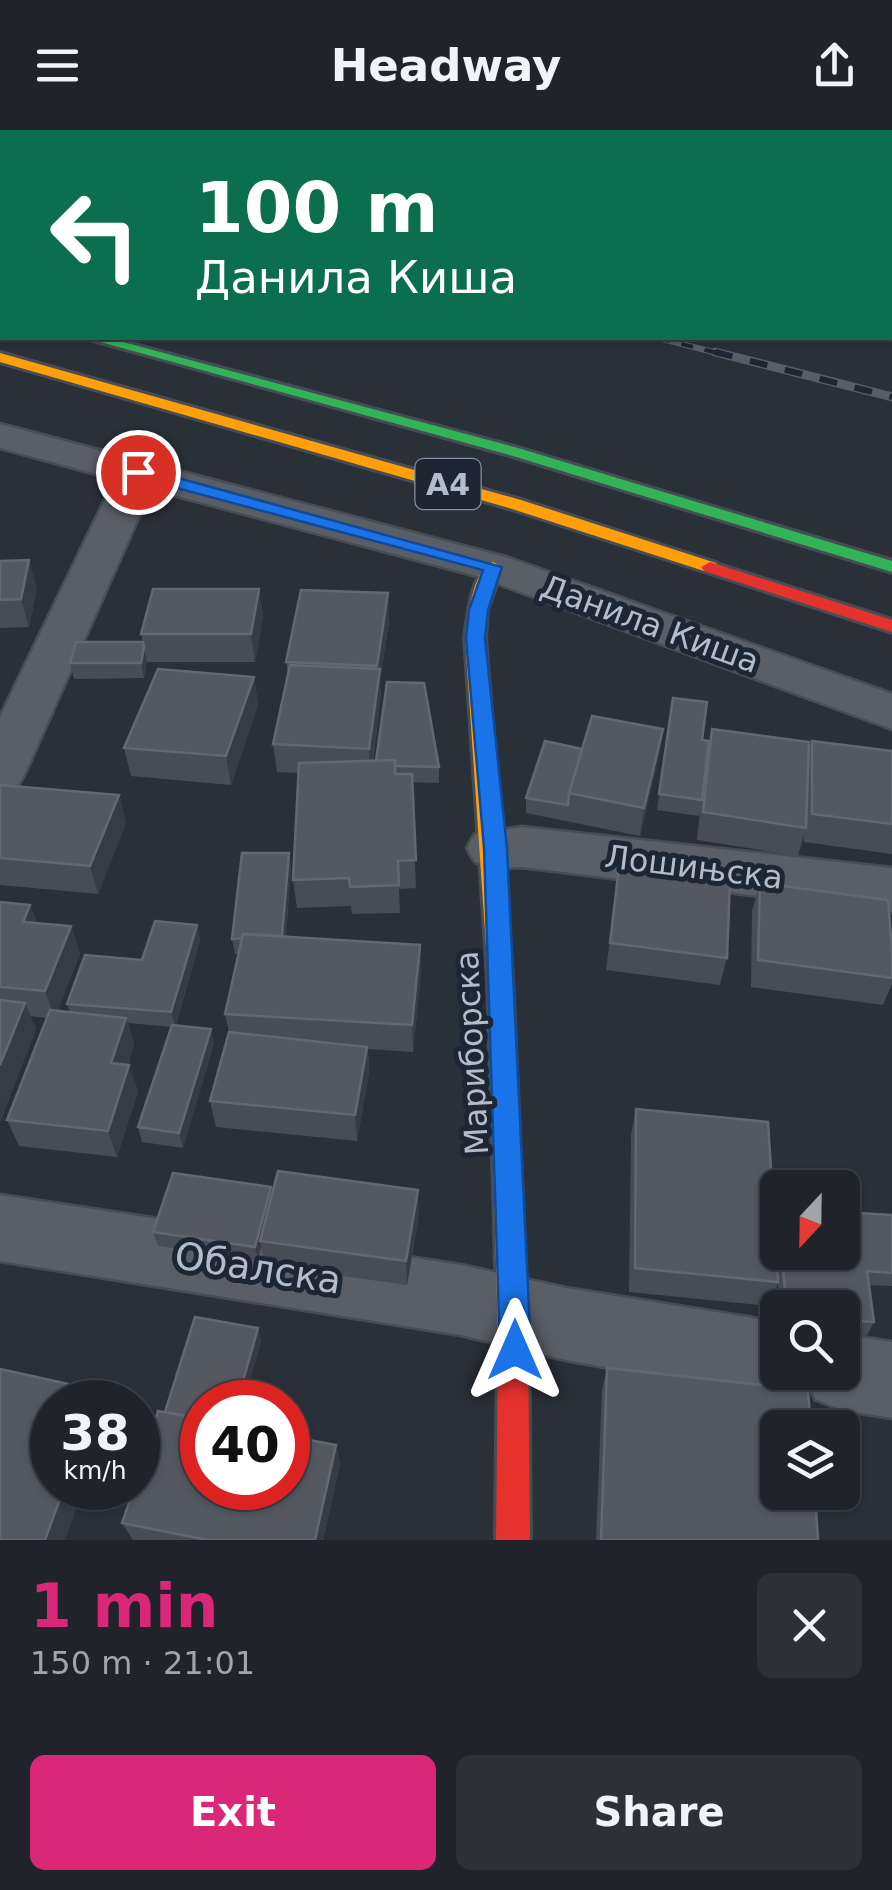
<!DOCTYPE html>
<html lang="en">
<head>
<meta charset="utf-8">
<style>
	body { margin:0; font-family:"DejaVu Sans",sans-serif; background:#2d3036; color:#f1f3f6; height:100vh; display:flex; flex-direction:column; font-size:38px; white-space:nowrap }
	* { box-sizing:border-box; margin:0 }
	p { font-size:32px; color:#a2a4a8 }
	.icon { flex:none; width:55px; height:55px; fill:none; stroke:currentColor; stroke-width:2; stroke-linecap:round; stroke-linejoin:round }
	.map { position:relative; height:1410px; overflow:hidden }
	.panel { display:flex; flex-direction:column; background:#20242a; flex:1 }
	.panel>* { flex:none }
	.banner { position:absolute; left:0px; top:0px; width:892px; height:210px; box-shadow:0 2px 8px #0004,0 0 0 2px #3d4147; background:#0b6e4f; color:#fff; overflow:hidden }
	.needle { width:65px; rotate:202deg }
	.tools { position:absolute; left:760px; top:1040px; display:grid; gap:20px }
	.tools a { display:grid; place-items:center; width:100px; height:100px; border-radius:15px; background:#20242a; box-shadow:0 2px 8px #0004,0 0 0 2px #3d4147; font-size:50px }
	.speed { position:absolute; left:30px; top:1250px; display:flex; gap:20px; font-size:50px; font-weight:700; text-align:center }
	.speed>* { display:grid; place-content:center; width:130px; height:130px; border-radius:50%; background:#20242a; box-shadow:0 2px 8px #0004,0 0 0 2px #3d4147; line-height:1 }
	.speed small { font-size:25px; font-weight:400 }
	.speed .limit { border:15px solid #d22; background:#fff; color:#111 }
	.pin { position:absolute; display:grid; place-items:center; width:85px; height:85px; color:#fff; margin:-42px; border:5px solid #fff; border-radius:50%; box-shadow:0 2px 10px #0007 }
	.me { position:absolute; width:110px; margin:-55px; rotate:0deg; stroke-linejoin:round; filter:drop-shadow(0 0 8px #0008) }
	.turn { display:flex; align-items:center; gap:35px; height:210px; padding:0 30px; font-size:45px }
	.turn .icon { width:130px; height:130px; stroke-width:2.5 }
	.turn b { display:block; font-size:70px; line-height:85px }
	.round { display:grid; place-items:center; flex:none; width:105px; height:105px; border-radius:15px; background:#2d3036 }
	.overview { display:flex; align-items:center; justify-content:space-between; height:170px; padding:0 30px }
	h1 { font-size:60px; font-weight:600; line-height:75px; color:#db2777 }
	.action { display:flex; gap:20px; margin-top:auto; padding:20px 30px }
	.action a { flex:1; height:115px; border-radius:15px; background:#db2777; color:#fff; font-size:40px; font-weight:600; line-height:115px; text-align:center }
	.action a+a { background:#2d3036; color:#f1f3f6 }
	header { display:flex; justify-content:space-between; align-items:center; height:130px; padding:0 30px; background:#20242a; font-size:45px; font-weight:600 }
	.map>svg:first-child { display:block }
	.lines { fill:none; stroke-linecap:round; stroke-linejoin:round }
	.street-casing { stroke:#484c55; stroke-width:5 }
	.fast-casing { stroke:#484c55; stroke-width:6 }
	.slow-casing { stroke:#484c55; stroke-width:6 }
	.jam-casing { stroke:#484c55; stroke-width:6 }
	.street { fill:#5a5e66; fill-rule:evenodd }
	.fast { fill:#30b455; fill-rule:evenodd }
	.slow { fill:#ff9f0a; fill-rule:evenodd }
	.jam { fill:#e5322d; fill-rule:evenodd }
	.rail-far1-casing { stroke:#595d64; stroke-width:6 }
	.rail-casing { stroke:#595d64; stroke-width:9 }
	.rail-far1 { stroke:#1d2633; stroke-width:4; stroke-dasharray:12; stroke-linecap:butt }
	.rail { stroke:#1d2633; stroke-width:6; stroke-dasharray:18; stroke-linecap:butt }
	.wall { fill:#474c55 }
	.shaded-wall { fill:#373c44 }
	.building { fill:#535861; stroke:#626872; stroke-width:2.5 }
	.route { fill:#1a73e8; stroke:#114b97; stroke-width:2.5 }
	.labels { text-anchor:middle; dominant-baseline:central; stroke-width:10; stroke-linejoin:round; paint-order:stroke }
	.shield { fill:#1d2633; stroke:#878f9c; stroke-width:2.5 }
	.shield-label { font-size:30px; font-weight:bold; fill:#b4bcc9 }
	.street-label { font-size:32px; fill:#b4bcc9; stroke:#1d2633 }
	.near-street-label { font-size:38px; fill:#b4bcc9; stroke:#1d2633 }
</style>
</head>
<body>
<header><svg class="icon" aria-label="menu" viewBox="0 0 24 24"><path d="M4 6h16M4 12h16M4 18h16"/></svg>Headway<svg class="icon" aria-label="share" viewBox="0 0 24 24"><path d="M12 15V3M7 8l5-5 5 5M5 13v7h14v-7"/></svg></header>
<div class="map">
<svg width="892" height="1410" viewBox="0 0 892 1410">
	<rect width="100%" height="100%" fill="#2a3038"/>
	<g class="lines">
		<defs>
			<g id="street">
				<polygon points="0,294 509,428 892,564 892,599 477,446 151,359 26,641 19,654 0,659 0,587 115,349 0,318"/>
				<polygon points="522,697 892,738 892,782 522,737 495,738 475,732 467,718 475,704"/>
				<polygon points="0,1065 461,1135 566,1158 778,1192 778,1242 842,1242 842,1204 892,1212 892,1288 842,1280 815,1269 807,1250 805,1257 778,1268 566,1230 461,1205 0,1131"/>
			</g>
			<polygon id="fast" points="86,208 108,208 518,318 892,431 892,442 506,324"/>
			<g id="slow">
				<rect x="0" y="181" width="2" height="9"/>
				<polygon points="0,223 521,370 716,433 719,437 716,441 704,441 509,378 0,232"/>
				<path d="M493,432L502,437L487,480L485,508L512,846L528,1206L524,1217L513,1221L502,1217L498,1206L488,846L465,508C468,487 472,440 493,432Z"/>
			</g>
			<g id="jam">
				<polygon points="710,432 892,490 892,502 704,441 701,437"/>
				<polygon points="513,1191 524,1195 528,1206 530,1410 496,1410 498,1206 502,1195"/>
			</g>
		</defs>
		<use href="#street" class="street-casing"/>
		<use href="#fast" class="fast-casing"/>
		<use href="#slow" class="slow-casing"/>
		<use href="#jam" class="jam-casing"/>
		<use href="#street" class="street"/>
		<use href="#fast" class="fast"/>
		<use href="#slow" class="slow"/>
		<use href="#jam" class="jam"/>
		<defs>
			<polyline id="rail-far1" points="658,208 725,225"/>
			<polyline id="rail" points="715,222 892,267"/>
		</defs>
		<use href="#rail-far1" class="rail-far1-casing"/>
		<use href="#rail" class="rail-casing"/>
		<use href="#rail-far1" class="rail-far1"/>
		<use href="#rail" class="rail"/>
	</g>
	<g class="wall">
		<polygon points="0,431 37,458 29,497 0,498"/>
		<polygon points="259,459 263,487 255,532 147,532 144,548 74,549 70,533 143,512 141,504"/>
		<polygon points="389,491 380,552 381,567 373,631 439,637 439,653 412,652 416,758 399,759 400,783 352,784 351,776 297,778 293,750 298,643 277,642 273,614 288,546 286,532"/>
		<polygon points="254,547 258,575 231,655 131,646 124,618"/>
		<polygon points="673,568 702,610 709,612 712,599 808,623 812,611 892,621 892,724 804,712 804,705 798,726 697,710 700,682 699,686 657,680"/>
		<polygon points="582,619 659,627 640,706 526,683 526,668"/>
		<polygon points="0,655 119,665 126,693 98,764 0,755"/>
		<polygon points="289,723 291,739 286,806 420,815 421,842 413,922 368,919 369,943 357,1011 216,997 210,971 229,902 225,884 238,824 235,824 232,809"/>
		<polygon points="619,737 727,828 720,855 606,840"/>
		<polygon points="760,753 892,819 892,854 883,875 751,857 752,781"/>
		<polygon points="0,772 30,775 37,793 71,796 80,824 57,881 70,882 67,874 197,795 200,810 176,895 214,913 183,1018 142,1012 138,997 172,897 128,893 134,915 128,935 138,961 117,1027 19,1016 7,990 47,888 30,886 36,899 0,992"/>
		<polygon points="636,979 774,1094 778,1087 778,1122 842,1122 858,1083 892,1085 892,1156 869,1155 874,1192 867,1205 842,1203 842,1178 780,1178 778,1154 768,1176 629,1162 631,1005"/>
		<polygon points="271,1057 272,1063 419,1085 407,1155 265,1135 261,1117 258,1130 158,1116 153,1102"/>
		<polygon points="258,1198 261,1211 244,1272 202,1272 202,1358 336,1315 340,1335 323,1410 133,1410 122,1393 165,1282"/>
		<polygon points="607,1238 818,1410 596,1410 602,1260"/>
	</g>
	<g class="shaded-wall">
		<polygon points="29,430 37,458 29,497 21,469"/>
		<polygon points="259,459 263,487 255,532 251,504"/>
		<polygon points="388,463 389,491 380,552 381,567 370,647 369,619 378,551 377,536"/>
		<polygon points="144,517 147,532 144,548 141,533"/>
		<polygon points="254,547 258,575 231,655 226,626"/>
		<polygon points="663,599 659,627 640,706 644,678"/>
		<polygon points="119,665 126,693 98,764 90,736"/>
		<polygon points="289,723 291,739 284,823 282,808"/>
		<polygon points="30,775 40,802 23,792"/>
		<polygon points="197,795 200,810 175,897 171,882"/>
		<polygon points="71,796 80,824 55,888 45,861"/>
		<polygon points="420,815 421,842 413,922 412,895"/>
		<polygon points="25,873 36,899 0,992 0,935"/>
		<polygon points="126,888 134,915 120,960 111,933"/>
		<polygon points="211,899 214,913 183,1018 179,1003"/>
		<polygon points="367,917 369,943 357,1011 355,985"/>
		<polygon points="129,935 138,961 117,1027 108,1001"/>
		<polygon points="271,1057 274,1071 260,1111 261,1117 258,1130 255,1117"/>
		<polygon points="418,1060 419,1085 407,1155 406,1131"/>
		<polygon points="258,1198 261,1211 244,1272 237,1272"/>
		<polygon points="100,1261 106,1272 96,1272"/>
		<polygon points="336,1315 340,1335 323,1410 315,1410"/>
		<polygon points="64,1358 84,1358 65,1410 45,1410"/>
	</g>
	<g class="building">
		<polygon points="29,430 21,469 0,470 0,431"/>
		<polygon points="153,459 259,459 251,504 141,504"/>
		<polygon points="301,460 388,463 377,536 286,532"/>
		<polygon points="76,512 143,512 144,517 141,533 70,533"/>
		<polygon points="290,535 380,539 369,619 273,614"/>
		<polygon points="158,539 254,547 226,626 124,618"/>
		<polygon points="387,552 424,553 439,637 395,636 395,630 376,631"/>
		<polygon points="673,568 707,572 702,610 709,611 702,670 659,664"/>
		<polygon points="592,586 663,599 644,678 569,663"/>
		<polygon points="712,599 809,612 806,698 703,682"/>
		<polygon points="545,611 582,619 569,663 568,675 526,668"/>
		<polygon points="812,611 892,621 892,694 812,684"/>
		<polygon points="395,630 395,644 412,644 416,730 398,731 399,755 350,757 349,748 293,750 299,633"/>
		<polygon points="0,655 119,665 90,736 0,728"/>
		<polygon points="242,723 289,723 282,806 243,804 242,808 232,809"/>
		<polygon points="619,737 730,751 727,828 610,813"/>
		<polygon points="760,753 888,770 892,819 892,848 758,830"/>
		<polygon points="0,772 30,775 23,792 71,796 45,861 0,857"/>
		<polygon points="155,791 197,795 171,882 67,874 85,825 142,830"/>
		<polygon points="243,804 420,815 412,895 225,884"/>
		<polygon points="0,870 25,873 0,935"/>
		<polygon points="50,880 126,888 111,933 129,935 108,1001 7,990"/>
		<polygon points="172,895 211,899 179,1003 138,997"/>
		<polygon points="229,902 367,917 355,985 210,971"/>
		<polygon points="636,979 768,992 778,1152 635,1138"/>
		<polygon points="278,1041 418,1060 406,1131 260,1111"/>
		<polygon points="173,1043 271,1057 255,1117 153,1102"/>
		<polygon points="858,1083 892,1085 892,1143 867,1141 874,1192 842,1190 842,1178 787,1178 781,1122 842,1122 842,1090 859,1091"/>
		<polygon points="195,1187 258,1198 237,1272 202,1272 202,1289 165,1282"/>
		<polygon points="607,1238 808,1260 811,1298 778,1298 778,1362 815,1362 818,1410 601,1410"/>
		<polygon points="0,1239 100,1261 96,1272 52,1272 52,1358 64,1358 45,1410 0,1410"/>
		<polygon points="158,1281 202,1289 202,1358 288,1358 288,1306 336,1315 315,1410 207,1410 122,1393 134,1358 138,1358 138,1345"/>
	</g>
	<polygon class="route" points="138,337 502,437 488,480 485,508 507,718 531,1220 526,1231 515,1235 504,1231 500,1220 484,718 466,508 469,480 483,440 132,346 129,342"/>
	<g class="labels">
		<rect class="shield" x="415.5" y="329" width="65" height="50" rx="8"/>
		<g class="shield-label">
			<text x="448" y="354">A4</text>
		</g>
		<g class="street-label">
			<text transform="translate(650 494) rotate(20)">Данила Киша</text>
			<text transform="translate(694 737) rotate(7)">Лошињска</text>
			<text transform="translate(472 923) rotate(-93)">Мариборска</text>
		</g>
		<g class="near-street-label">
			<text transform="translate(258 1138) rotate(9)">Обалска</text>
		</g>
	</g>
</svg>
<div class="tools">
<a><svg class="needle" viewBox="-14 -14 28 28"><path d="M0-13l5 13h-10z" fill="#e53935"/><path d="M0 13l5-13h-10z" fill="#a2a4a8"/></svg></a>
<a><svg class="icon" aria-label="search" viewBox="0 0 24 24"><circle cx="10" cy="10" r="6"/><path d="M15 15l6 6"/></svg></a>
<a><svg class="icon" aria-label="layers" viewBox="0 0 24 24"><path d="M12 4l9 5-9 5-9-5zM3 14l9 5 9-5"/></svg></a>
</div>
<div class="speed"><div>38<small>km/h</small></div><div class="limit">40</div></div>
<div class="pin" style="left:138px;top:342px;background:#d93025"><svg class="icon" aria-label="arrive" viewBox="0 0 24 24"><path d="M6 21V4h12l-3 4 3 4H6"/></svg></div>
<svg class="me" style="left:515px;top:1220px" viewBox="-20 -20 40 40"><path d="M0-17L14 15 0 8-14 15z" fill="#1a73e8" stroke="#fff" stroke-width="4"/></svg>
<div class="banner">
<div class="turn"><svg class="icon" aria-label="left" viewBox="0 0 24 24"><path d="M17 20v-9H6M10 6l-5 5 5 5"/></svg><div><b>100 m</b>Данила Киша</div></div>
</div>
</div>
<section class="panel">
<div class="overview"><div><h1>1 min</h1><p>150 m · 21:01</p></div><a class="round"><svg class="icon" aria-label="close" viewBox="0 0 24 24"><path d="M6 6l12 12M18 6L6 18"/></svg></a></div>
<div class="action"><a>Exit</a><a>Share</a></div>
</section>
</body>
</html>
